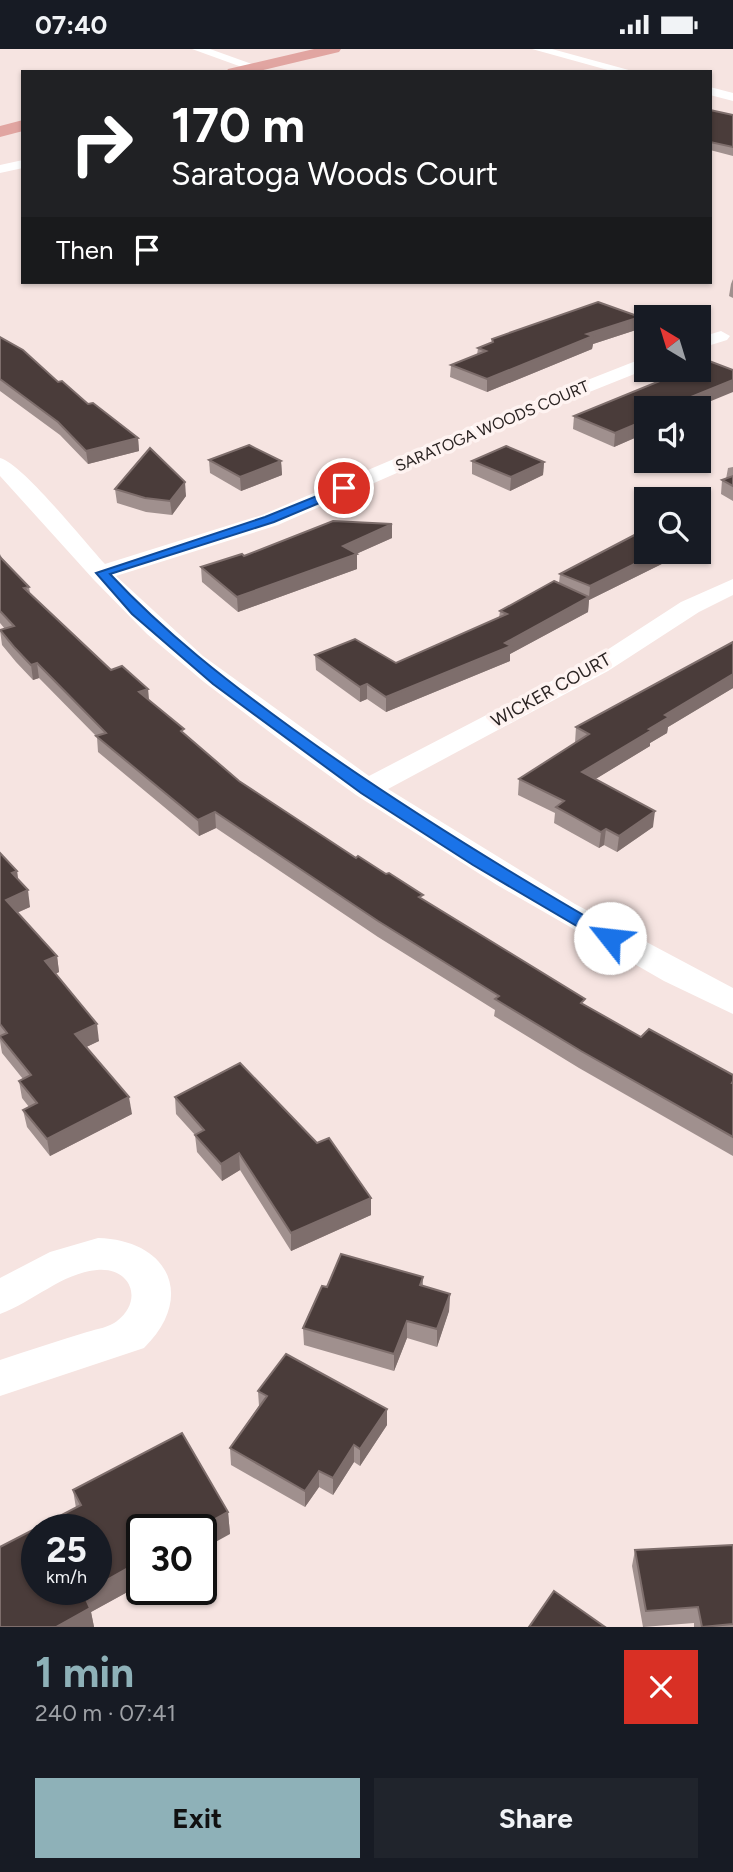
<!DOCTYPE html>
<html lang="en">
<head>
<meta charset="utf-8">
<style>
	body { margin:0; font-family:Figtree,sans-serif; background:#20242c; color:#f1f3f6; height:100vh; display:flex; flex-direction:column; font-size:26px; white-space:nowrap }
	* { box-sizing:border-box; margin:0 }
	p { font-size:23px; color:#9ea1a6 }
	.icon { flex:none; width:38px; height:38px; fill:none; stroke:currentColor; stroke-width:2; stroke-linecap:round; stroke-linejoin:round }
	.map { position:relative; height:1578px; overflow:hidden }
	.sheet { display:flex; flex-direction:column; background:#171b24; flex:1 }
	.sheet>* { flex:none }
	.banner { position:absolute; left:21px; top:21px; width:691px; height:214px; border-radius:0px; box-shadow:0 2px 5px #0004; background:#202124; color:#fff; overflow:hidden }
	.needle { width:46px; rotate:322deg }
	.tools { position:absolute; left:634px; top:256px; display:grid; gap:14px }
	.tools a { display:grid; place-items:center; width:77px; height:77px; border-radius:0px; background:#171b24; box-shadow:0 2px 5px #0004; font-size:35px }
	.speed { position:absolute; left:21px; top:1465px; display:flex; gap:14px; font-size:35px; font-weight:700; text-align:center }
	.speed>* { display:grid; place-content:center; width:91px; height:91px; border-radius:50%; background:#171b24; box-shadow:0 2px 5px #0004; line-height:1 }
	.speed small { font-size:18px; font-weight:400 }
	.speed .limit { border:4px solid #111; border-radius:10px; background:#fff; color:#111 }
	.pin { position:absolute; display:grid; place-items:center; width:60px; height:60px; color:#fff; margin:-30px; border:4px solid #fff; border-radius:50%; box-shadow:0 2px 7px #0007 }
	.me { position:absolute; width:77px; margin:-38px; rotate:299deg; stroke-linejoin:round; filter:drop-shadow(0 0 5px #0008) }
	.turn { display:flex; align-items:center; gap:24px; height:147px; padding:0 35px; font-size:32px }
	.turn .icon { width:91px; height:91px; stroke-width:2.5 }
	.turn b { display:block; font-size:49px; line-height:60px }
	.then { display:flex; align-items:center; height:66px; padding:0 35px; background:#0003; gap:14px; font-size:26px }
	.round { display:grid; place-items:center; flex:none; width:74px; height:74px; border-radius:0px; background:#20242c }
	.head { display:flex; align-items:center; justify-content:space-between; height:119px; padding:0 35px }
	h1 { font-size:42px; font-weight:700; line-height:52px; color:#8eb1b8 }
	.cta { display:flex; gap:14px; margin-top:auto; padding:14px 35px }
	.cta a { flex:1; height:80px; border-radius:0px; background:#8eb1b8; color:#111; font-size:28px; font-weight:700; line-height:80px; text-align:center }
	.cta a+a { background:#20242c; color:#f1f3f6 }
	.status { display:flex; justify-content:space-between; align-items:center; height:49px; padding:0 35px; background:#171b24; direction:ltr }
	.status svg { height:19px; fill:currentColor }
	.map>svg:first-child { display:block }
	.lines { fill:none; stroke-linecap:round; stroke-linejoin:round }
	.street { fill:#fff; fill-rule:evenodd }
	.primary { fill:#e1a5a1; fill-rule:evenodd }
	.wall { fill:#a0908e }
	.shaded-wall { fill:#7e6e6c }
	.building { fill:#4a3c3a; stroke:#7e6e6c; stroke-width:2 }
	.route { fill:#1a73e8; stroke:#114b97; stroke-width:2 }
	.labels { text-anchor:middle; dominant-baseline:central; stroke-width:7; stroke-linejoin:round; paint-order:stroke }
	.far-street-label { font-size:16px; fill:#2b2423; stroke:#fef3f1 }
	.street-label { font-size:18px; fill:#2b2423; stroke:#fef3f1 }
</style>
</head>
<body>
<div class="status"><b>07:40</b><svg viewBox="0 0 49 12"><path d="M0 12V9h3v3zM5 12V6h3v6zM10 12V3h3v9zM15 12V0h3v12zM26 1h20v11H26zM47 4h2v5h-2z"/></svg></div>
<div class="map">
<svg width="733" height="1578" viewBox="0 0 733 1578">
	<rect width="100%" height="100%" fill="#f6e4e1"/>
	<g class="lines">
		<g class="street">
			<polygon points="192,0 210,0 260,18 250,21"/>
			<polygon points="532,0 552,0 636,23 615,23"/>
			<polygon points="710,38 733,44 733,52 710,46"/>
			<polygon points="23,111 23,119 0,124 0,116"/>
			<polygon points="721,282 730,287 727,291 698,300 698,289"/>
			<path d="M646,308L647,320L502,378L278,476L116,527L203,607L369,727L590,612L681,553L733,530V546L699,563L608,622L388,740L575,855L733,939V965L664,932L497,836L356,746L284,694L204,633L147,585L94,531L0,427V409C22,414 86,495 105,515L262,466L488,370Z"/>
			<path d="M98,1189C169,1191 196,1248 144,1299L0,1347V1311C29,1301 58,1292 87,1283C97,1280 110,1278 117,1272C144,1251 131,1218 97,1221C62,1224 33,1253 0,1265V1229L50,1203Z"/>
		</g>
		<g class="primary">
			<polygon points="314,0 341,0 339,3 255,23 226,23 228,20"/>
			<polygon points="23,71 23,82 0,88 0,77"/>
		</g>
	</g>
	<g class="wall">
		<polygon points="710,61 733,66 733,107 710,101"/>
		<polygon points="733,230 733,249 729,247 731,235"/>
		<polygon points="639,280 593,295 592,300 487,343 450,328 451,316 477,306 478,299 492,294 492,290"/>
		<polygon points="0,288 88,355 138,389 139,402 88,415 60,386 0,342"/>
		<polygon points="646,359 646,384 614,398 573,380 574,367"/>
		<polygon points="209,411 281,412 282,426 241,442 210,424"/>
		<polygon points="472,412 544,413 543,426 510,442 472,425"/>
		<polygon points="733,418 733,452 721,445 722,431 726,430 728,419"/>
		<polygon points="115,440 186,447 172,466 146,463 117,454"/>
		<polygon points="392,489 356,505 357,520 238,563 202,533 201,518 244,507"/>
		<polygon points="646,502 688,502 589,551 588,563 510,605 510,612 386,663 367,650 360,653 316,621 315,606 396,614 499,569 500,562 559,534 560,525"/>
		<polygon points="0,505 2,509 29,538 30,544 111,621 148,640 149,651 185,685 239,732 356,809 585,956 641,988 733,1026 733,1107 579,1019 494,967 495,961 378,888 216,779 199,787 98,703 97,688 39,629 33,631 16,613 2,596 0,581 5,580 0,574"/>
		<polygon points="733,593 733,639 668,678 667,684 650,694 650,697 595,730 653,778 617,803 604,796 599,799 554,774 555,764 518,746 519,730 576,694 575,694 576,678"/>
		<polygon points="0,804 17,822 18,831 30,858 17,864 57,907 59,923 55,925 99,992 86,998 132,1065 50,1107 27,1078 23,1061 29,1058 22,1049 19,1032 23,1030 2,1004 0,992"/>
		<polygon points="175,1048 371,1149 371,1166 291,1202 240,1121 222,1132 197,1103 195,1086 176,1065"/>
		<polygon points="423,1228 423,1237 450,1245 449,1262 437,1298 407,1289 394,1322 304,1296 303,1279 327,1238"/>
		<polygon points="258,1342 387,1376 360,1417 354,1413 333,1446 319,1438 305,1458 231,1416 230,1399 259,1357"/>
		<polygon points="73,1441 228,1463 230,1485 142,1480 142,1535 91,1563 94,1578 0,1578 76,1459"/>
		<polygon points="733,1496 733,1578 694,1578 694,1574 643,1578 632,1517 635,1501"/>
	</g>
	<g class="shaded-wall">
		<polygon points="640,268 639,280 593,295 592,300 487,343 487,330 587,285"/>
		<polygon points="733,331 733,343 694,359 664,359"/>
		<polygon points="646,371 646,384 614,398 615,384"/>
		<polygon points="138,389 139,402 88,415 86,402"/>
		<polygon points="281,412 282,426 241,442 240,428"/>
		<polygon points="544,413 543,426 510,442 511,428"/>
		<polygon points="185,433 186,447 172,466 170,452"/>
		<polygon points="392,475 392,489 347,509 357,505 357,520 238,563 237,548 343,497"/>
		<polygon points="661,502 688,502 589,551 588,563 510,605 510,612 386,663 386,648 505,594 589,548 590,537"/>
		<polygon points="37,614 39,629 33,631 31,616"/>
		<polygon points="733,625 733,639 668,678 667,684 650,694 650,697 581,739 582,723 649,680 665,666"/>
		<polygon points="367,635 367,650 360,653 360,638"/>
		<polygon points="148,640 149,655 139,643"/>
		<polygon points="655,762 653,778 617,803 619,787"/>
		<polygon points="215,763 216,779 199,787 198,771"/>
		<polygon points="606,780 604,796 599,799 601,783"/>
		<polygon points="17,822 19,838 12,824"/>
		<polygon points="28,841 30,858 9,867 6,851"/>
		<polygon points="57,907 59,923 47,929 45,912"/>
		<polygon points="97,975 99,992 78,1002 75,985"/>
		<polygon points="129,1048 132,1065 50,1107 47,1090"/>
		<polygon points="239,1104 240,1121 222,1132 221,1115"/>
		<polygon points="371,1149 371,1166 291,1202 291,1184"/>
		<polygon points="450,1245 449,1262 437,1298 437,1280"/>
		<polygon points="407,1272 407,1289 394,1322 394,1305"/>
		<polygon points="387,1360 387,1376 360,1417 360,1400"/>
		<polygon points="354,1396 354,1413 333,1446 333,1429"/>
		<polygon points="319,1422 319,1438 305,1458 305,1442"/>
		<polygon points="228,1463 230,1485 201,1501 201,1480 197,1480"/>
		<polygon points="142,1511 142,1535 91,1563 94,1578 56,1578 83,1544 90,1540 96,1540 96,1537"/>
	</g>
	<g class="building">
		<polygon points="710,61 733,66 733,98 710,93"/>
		<polygon points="598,253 640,268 587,285 593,287 487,330 451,316 486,302 478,299 493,293 492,290"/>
		<polygon points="0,288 23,301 58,333 62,332 88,355 93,354 138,389 86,402 58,373 0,330"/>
		<polygon points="709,312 733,321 733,331 664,359 646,359 646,371 615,384 574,367 689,320 698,320 698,317"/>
		<polygon points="249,396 281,412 240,428 209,411"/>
		<polygon points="506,397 544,413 511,428 472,412"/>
		<polygon points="150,399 185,433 170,452 145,449 115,440"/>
		<polygon points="733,427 733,437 722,431"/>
		<polygon points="333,472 392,475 343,497 357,505 237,548 201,518 242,505 244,507"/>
		<polygon points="646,480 646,502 661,502 590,537 560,525"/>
		<polygon points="0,508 29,538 24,539 111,621 122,617 148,640 139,643 184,680 181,682 239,732 356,809 358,807 386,825 389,824 423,846 419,848 585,950 581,954 641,988 649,980 733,1026 733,1032 732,1034 733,1034 733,1088 581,1002 495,950 499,947 378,872 215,763 198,771 96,687 106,684 37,614 31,616 14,598 0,581 14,577 0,562"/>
		<polygon points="554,532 589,548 505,594 511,597 386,648 367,635 360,638 315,606 355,590 396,614 507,565 500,562"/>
		<polygon points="733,593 733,625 665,666 669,668 649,680 652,681 582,723 655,762 619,787 606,780 601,783 576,769 556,758 564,752 519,730 589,685 576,678"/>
		<polygon points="0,804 17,822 12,824 28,841 6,851 57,907 45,912 97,975 75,985 129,1048 47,1090 23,1061 37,1054 19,1032 31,1026 0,988 0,987 7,984 0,975"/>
		<polygon points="240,1014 317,1094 329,1089 371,1149 291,1184 239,1104 221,1115 195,1086 204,1081 175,1048"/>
		<polygon points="341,1205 423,1228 420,1236 450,1245 437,1280 407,1272 394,1305 303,1279 322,1237 327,1238"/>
		<polygon points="286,1305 387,1360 360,1400 354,1396 333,1429 319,1422 305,1442 230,1399 267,1347 258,1342"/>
		<polygon points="182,1384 228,1463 197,1480 142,1480 142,1511 96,1537 96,1480 37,1480 37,1540 90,1540 83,1544 90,1559 56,1578 0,1578 0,1498 81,1456 73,1441"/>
		<polygon points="733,1496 733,1575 702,1578 698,1558 646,1562 635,1501"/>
		<polygon points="554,1542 605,1578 529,1578"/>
	</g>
	<path class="route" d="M344,436L348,437V442L274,473L110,525C165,584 228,633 293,680C397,755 505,821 616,885L619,889L616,893H604L473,816L361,744L213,635L132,565L96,524L265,468Z"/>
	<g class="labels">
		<g class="far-street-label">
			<text transform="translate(492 377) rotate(-23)">SARATOGA WOODS COURT</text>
		</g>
		<g class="street-label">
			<text transform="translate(551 641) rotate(-29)">WICKER COURT</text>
		</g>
	</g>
</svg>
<div class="tools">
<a><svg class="needle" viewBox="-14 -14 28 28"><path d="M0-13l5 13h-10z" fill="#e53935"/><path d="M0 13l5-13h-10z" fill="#9ea1a6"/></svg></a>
<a><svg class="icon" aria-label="sound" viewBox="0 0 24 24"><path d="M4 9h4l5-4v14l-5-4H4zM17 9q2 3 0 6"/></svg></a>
<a><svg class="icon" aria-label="search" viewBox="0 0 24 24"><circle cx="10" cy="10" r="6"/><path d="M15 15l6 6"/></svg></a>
</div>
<div class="speed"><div>25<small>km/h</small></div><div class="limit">30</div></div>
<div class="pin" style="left:344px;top:439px;background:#d93025"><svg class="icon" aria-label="arrive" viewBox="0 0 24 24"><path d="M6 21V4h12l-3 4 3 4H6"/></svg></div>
<svg class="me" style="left:610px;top:889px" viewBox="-20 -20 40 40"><circle r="19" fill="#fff"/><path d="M0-13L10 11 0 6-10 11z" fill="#1a73e8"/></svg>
<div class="banner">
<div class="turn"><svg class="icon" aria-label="right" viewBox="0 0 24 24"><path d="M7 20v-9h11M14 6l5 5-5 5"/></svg><div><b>170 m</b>Saratoga Woods Court</div></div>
<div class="then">Then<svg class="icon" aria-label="arrive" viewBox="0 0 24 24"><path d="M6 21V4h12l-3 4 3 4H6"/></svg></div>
</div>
</div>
<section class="sheet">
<div class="head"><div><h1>1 min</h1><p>240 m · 07:41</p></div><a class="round" style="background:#d93025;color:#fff"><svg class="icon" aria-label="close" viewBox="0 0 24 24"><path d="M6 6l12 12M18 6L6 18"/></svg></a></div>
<div class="cta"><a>Exit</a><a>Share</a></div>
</section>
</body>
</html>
